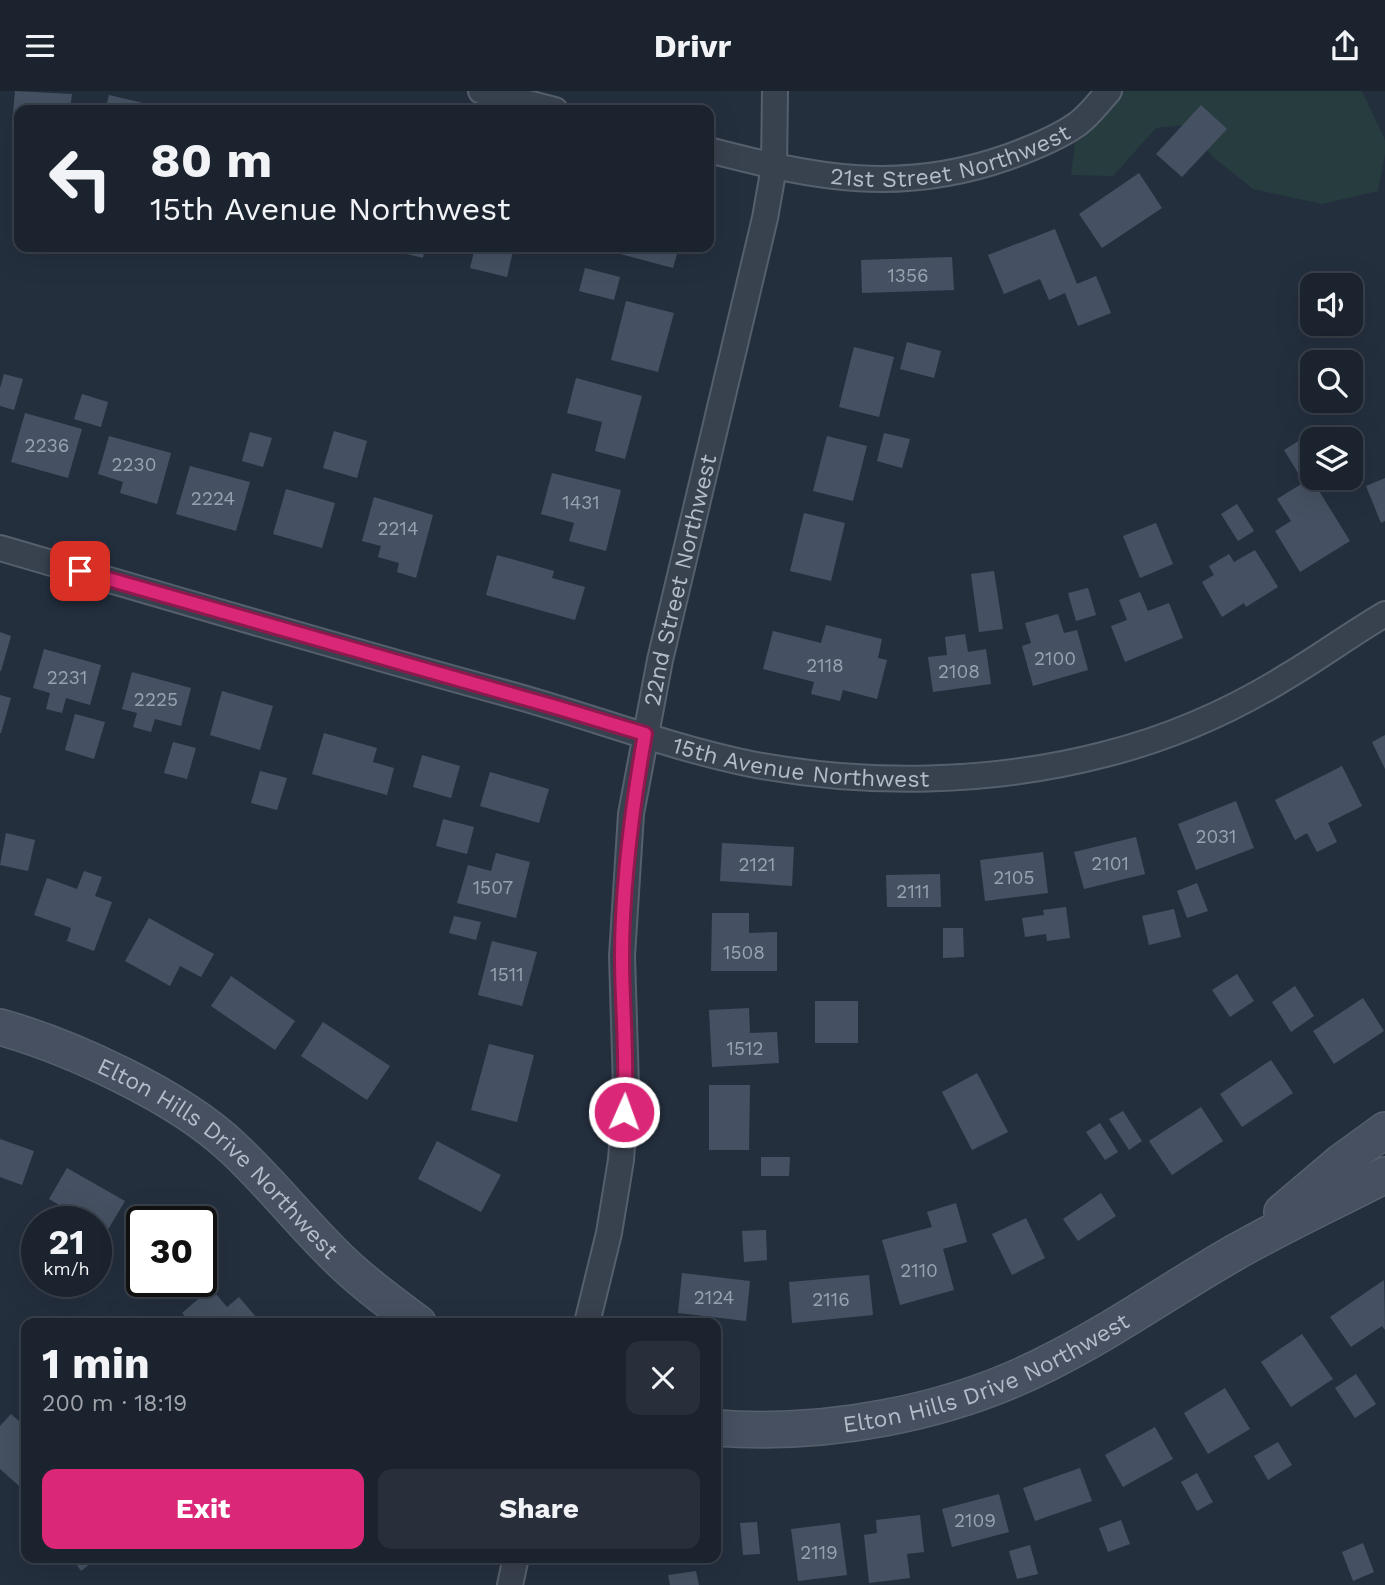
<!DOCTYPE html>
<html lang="en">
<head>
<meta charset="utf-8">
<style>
	body { margin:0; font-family:"Work Sans",sans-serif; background:#282f3a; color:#f1f3f6; height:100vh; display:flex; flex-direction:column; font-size:26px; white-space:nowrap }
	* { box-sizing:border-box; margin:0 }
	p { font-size:23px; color:#a0a4aa }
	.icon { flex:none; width:38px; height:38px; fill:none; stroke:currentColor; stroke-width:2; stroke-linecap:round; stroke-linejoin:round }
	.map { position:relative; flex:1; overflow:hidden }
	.side { position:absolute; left:21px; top:1227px; width:700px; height:245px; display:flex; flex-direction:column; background:#1b232e; border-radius:14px; box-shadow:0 7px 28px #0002,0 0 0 2px #39404a }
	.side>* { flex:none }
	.hud { position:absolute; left:14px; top:14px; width:700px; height:147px; border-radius:14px; box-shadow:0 7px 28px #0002,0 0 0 2px #39404a; background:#1b232e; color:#f1f3f6; overflow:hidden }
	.buttons { position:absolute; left:1300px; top:182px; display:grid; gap:14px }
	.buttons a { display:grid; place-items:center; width:63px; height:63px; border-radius:14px; background:#1b232e; box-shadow:0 7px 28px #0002,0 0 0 2px #39404a; font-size:35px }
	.speed { position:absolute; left:21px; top:1115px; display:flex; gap:14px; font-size:35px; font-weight:700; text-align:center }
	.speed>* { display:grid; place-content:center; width:91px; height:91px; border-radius:50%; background:#1b232e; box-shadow:0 7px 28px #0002,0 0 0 2px #39404a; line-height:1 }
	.speed small { font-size:18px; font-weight:400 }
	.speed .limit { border:4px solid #111; border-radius:10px; background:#fff; color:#111 }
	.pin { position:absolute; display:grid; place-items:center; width:60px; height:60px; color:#fff; margin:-30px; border-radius:14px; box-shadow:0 4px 10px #0006 }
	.me { position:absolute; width:77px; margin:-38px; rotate:2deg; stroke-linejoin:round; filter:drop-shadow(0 0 5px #0008) }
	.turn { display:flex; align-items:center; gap:24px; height:147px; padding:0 21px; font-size:32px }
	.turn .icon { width:91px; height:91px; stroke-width:2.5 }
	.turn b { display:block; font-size:49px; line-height:60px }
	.round { display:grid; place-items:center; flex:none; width:74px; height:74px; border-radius:14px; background:#282f3a }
	.headline { display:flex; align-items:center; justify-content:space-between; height:119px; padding:0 21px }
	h1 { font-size:42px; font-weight:700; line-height:52px }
	.primary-button { display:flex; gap:14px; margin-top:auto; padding:14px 21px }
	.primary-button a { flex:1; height:80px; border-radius:14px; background:#db2777; color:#fff; font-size:28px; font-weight:700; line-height:80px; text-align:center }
	.primary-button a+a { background:#282f3a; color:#f1f3f6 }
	header { display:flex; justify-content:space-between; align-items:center; height:91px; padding:0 21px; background:#1b232e; font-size:32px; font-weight:700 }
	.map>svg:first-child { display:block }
	.green { fill:#263c3f }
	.building { fill:#455162 }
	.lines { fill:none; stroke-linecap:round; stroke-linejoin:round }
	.street-casing { stroke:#565f6c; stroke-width:28 }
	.secondary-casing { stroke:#565f6c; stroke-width:38 }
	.street { stroke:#38414e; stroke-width:24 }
	.secondary { stroke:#465061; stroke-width:35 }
	.route-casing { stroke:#8e194d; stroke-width:18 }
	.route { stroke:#db2777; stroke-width:12 }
	.labels { text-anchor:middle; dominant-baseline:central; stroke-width:6; stroke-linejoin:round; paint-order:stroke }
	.number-label { font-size:19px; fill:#98a1af }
	.street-label { font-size:23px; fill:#b4bcc9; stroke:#1d2633 }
</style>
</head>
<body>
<header><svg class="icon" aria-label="menu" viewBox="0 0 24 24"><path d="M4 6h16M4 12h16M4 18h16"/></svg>Drivr<svg class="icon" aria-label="share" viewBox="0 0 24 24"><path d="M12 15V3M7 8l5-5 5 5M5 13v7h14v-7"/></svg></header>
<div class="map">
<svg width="1385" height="1494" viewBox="0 0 1385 1494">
	<rect width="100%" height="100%" fill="#242f3e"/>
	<polygon class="green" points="1113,0 1362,0 1385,49 1385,63 1378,100 1322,113 1253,98 1214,67 1184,34 1156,37 1113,85 1071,84 1075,51"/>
	<g class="building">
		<polygon points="15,0 72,3 70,19 19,19 19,34 12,33"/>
		<polygon points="109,4 169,18 169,19 105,19"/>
		<polygon points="1201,14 1227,38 1182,86 1156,63"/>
		<polygon points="1139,82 1162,117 1102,157 1079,123"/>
		<polygon points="1055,138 1077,193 1096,185 1111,222 1078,235 1065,202 1049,209 1040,188 1004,203 988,164"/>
		<polygon points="391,156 425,156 423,167 391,159"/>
		<polygon points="475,156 514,156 507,186 470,177"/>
		<polygon points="594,156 679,156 673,177"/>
		<polygon points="952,166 954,199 862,202 861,169"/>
		<polygon points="585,177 620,186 614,209 579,200"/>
		<polygon points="626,210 674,222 658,281 611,269"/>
		<polygon points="907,251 941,260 934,287 900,278"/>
		<polygon points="854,256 894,266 879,326 839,316"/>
		<polygon points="4,283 23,288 14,319 0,315 0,297"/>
		<polygon points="576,287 642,305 625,368 595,360 602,331 567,322"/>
		<polygon points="82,303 108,311 101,336 74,328"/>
		<polygon points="25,322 82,338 68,387 11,371"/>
		<polygon points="334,340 367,350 357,387 323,377"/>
		<polygon points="250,341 272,347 263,376 242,370"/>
		<polygon points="884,342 910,348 902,377 877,370"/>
		<polygon points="109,345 171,362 157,413 120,402 123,391 98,383"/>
		<polygon points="827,345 867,355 853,410 813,400"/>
		<polygon points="1305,346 1312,359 1312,372 1298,382 1284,359"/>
		<polygon points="190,375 250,391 236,440 176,423"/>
		<polygon points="552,382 621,399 606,460 569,450 574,432 541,423"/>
		<polygon points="1311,387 1350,450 1300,481 1275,440 1291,430 1277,408"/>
		<polygon points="1385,387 1385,430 1381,432 1366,395"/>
		<polygon points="286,398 335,412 322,457 273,443"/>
		<polygon points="374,406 433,424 416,487 397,481 399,472 378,466 381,455 362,450"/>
		<polygon points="1237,413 1254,440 1238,450 1221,423"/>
		<polygon points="804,422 845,432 831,490 790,480"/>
		<polygon points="1156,432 1173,473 1140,487 1123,445"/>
		<polygon points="1255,459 1278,496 1246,516 1244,512 1222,526 1202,491 1214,484 1209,475 1229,463 1234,471"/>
		<polygon points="497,464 554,480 552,487 585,496 575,529 486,504"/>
		<polygon points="994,480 1003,538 979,541 971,483"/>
		<polygon points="1088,497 1096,524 1076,530 1068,502"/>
		<polygon points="1140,501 1148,520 1169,512 1183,547 1125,571 1111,535 1127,529 1119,509"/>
		<polygon points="1058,523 1064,542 1077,539 1088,579 1033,595 1022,555 1031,552 1025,532"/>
		<polygon points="826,534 882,548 878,567 887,569 877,608 843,599 840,610 811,603 814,591 763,578 773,540 821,552"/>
		<polygon points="0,541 11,545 1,580 0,580"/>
		<polygon points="965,543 968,561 986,558 991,593 933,601 928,566 947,564 945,546"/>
		<polygon points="44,558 101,574 90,614 66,607 62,622 46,618 50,602 33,597"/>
		<polygon points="132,581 191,597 181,635 155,628 151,641 133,636 137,622 122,618"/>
		<polygon points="222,600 273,615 260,659 210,644"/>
		<polygon points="0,604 11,607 1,642 0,642"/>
		<polygon points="75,623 105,631 94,668 65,659"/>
		<polygon points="324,642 377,657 373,671 394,677 387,704 312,683"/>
		<polygon points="1385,644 1385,678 1372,651"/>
		<polygon points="173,651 196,657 187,688 164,682"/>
		<polygon points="422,664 460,675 451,707 413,696"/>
		<polygon points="1342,675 1362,715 1328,732 1337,751 1317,761 1307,742 1295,749 1275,709"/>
		<polygon points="260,680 287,687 277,719 251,712"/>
		<polygon points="490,681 549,698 539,732 480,715"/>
		<polygon points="1236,710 1254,757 1196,779 1178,733"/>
		<polygon points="443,728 474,736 467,763 436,755"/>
		<polygon points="6,742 35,749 28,780 0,774"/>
		<polygon points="1136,746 1145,783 1084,798 1074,761"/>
		<polygon points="722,752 794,756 792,795 720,790"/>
		<polygon points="1043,761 1048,802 985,810 980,769"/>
		<polygon points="496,762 530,771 516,827 457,812 468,774 491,780"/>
		<polygon points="84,780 102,786 95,805 112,811 94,860 67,850 71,837 34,824 47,787 77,798"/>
		<polygon points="940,783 941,816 887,816 886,784"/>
		<polygon points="1197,792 1208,820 1187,827 1177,800"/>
		<polygon points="1066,816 1070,847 1047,850 1046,843 1025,846 1022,827 1044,824 1043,819"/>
		<polygon points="1174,818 1181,846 1149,854 1142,825"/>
		<polygon points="712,822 749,822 749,842 777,841 777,880 711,880"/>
		<polygon points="454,825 481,831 476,849 449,842"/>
		<polygon points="149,827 214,863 201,886 180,875 170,895 125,870"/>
		<polygon points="943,837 963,837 964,866 943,867"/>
		<polygon points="492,850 537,861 522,915 478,904"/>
		<polygon points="1237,883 1254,910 1230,926 1212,899"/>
		<polygon points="231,885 295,930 275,959 211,915"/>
		<polygon points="1295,895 1314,925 1291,941 1272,911"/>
		<polygon points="1363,907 1384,940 1334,973 1313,940"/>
		<rect x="815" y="910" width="43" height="42"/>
		<polygon points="749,917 750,942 777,941 779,972 712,976 709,919"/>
		<polygon points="323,931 390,975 367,1009 301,965"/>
		<polygon points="489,953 534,964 517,1031 471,1019"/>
		<polygon points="1271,969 1293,1002 1242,1036 1220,1003"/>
		<polygon points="977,982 1008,1041 972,1059 942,1001"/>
		<polygon points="709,994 750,994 749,1059 709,1059"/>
		<polygon points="1201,1016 1223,1050 1172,1084 1149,1050"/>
		<polygon points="1123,1020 1142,1050 1129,1059 1109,1028"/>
		<polygon points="1100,1032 1118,1061 1105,1069 1086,1041"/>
		<polygon points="0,1048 34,1060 22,1094 0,1086"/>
		<polygon points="437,1050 501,1084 481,1121 418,1088"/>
		<polygon points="761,1066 790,1066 789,1085 761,1085"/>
		<polygon points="67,1077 125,1110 106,1142 96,1136 96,1130 86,1130 49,1108"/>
		<polygon points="1101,1102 1116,1125 1078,1150 1063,1128"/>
		<polygon points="956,1112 967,1151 943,1158 954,1199 900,1214 882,1149 932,1136 927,1121"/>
		<polygon points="1026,1127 1045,1167 1012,1184 992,1143"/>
		<polygon points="766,1139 767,1169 744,1171 742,1140"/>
		<polygon points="682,1182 750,1190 746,1230 678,1222"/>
		<polygon points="869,1184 873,1224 792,1232 789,1191"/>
		<polygon points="1384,1189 1385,1239 1382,1235 1351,1256 1330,1226"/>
		<polygon points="211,1197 227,1216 239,1206 261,1232 191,1232 182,1222"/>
		<polygon points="1302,1243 1333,1288 1291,1316 1261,1271"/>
		<polygon points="1356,1283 1376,1313 1355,1327 1335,1297"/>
		<polygon points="1225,1297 1250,1338 1208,1363 1184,1322"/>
		<polygon points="11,1323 26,1336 26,1401 0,1378 0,1335"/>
		<polygon points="1155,1336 1173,1368 1123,1396 1105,1364"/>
		<polygon points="1278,1351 1292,1374 1268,1389 1254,1365"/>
		<polygon points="1080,1377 1092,1410 1035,1430 1023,1397"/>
		<polygon points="1197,1382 1213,1411 1197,1420 1181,1391"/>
		<polygon points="999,1403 1009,1441 952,1456 942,1418"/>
		<polygon points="920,1424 924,1461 907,1463 910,1487 869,1492 864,1444 877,1442 876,1429"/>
		<polygon points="1121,1429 1130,1453 1108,1461 1099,1437"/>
		<polygon points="757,1431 760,1463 743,1464 740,1432"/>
		<polygon points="840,1432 847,1484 798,1490 791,1438"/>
		<polygon points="1363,1452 1374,1481 1353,1490 1342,1461"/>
		<polygon points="1030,1454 1038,1483 1017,1488 1009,1460"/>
		<polygon points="71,1466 99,1466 81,1480"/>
		<polygon points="394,1466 425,1466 424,1473"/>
		<polygon points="696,1480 699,1494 670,1494 668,1484"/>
	</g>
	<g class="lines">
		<defs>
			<g id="street">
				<polyline points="481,0 555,19"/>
				<path id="s1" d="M709,59C816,87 900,104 1008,66C1030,58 1056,48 1076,34C1088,26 1099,11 1109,0"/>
				<path id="s2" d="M0,457C168,506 336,556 505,602C587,624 668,656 751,673C867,695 991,693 1106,663C1169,647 1231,620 1286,586C1320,566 1351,543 1385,523"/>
				<path id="s3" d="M587,1232L609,1142L621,1069L626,996L622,865L631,723L660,569L765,127L774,76L775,0"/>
				<polyline points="510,1494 516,1466"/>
			</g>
			<g id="secondary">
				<path id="s4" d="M0,936C71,956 178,1005 232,1056C271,1092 304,1135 343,1172C366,1194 392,1213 418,1232"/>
				<polyline points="1282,1121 1341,1071 1385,1039"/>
				<path id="s5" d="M716,1337C826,1345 948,1323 1046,1273C1111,1241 1171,1198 1234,1162C1283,1134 1335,1110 1385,1084"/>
			</g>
		</defs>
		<use href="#street" class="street-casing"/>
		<use href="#secondary" class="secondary-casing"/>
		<use href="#street" class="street"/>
		<use href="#secondary" class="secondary"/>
	</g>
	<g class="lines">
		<defs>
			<path id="route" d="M80,480L559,617L645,643C632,717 622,791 622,866C622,918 628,969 624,1021"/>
		</defs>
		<use href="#route" class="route-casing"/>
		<use href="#route" class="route"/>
	</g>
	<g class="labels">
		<g class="number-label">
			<text x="908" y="184">1356</text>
			<text x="47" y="354">2236</text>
			<text x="134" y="373">2230</text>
			<text x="213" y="407">2224</text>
			<text x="581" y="411">1431</text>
			<text x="398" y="437">2214</text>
			<text x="1055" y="567">2100</text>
			<text x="825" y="574">2118</text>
			<text x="959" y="580">2108</text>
			<text x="67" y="586">2231</text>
			<text x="156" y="608">2225</text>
			<text x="1216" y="745">2031</text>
			<text x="1110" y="772">2101</text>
			<text x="757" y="773">2121</text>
			<text x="1014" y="786">2105</text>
			<text x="493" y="796">1507</text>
			<text x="913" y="800">2111</text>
			<text x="744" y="861">1508</text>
			<text x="507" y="883">1511</text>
			<text x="745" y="957">1512</text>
			<text x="919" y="1179">2110</text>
			<text x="714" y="1206">2124</text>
			<text x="831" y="1208">2116</text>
			<text x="975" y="1429">2109</text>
			<text x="819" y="1461">2119</text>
		</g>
		<g class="street-label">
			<text stroke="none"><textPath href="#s1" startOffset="247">21st Street Northwest</textPath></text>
			<text stroke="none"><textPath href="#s3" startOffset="752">22nd Street Northwest</textPath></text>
			<text stroke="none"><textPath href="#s2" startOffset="831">15th Avenue Northwest</textPath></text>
			<text stroke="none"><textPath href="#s4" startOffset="259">Elton Hills Drive Northwest</textPath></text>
			<text stroke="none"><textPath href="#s5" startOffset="280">Elton Hills Drive Northwest</textPath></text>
		</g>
	</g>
</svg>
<div class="buttons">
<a><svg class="icon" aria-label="sound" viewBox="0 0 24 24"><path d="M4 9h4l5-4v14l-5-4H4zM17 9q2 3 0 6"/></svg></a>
<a><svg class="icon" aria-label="search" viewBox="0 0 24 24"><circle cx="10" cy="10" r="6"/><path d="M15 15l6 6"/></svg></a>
<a><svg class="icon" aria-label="layers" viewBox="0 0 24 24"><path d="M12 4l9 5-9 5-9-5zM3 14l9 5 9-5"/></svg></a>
</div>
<div class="speed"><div>21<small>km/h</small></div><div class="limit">30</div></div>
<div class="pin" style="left:80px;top:480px;background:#d93025"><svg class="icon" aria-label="arrive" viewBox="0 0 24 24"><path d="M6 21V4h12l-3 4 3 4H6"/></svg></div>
<svg class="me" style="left:624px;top:1021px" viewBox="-20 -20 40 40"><circle r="17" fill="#db2777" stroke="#fff" stroke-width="3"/><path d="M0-11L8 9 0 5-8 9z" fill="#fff"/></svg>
<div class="hud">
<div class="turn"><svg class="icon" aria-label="left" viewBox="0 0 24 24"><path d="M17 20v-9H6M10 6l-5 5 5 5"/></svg><div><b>80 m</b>15th Avenue Northwest</div></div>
</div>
<section class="side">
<div class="headline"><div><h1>1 min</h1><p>200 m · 18:19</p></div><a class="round"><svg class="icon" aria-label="close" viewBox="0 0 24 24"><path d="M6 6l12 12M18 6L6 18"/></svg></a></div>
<div class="primary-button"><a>Exit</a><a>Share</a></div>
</section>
</div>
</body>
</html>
